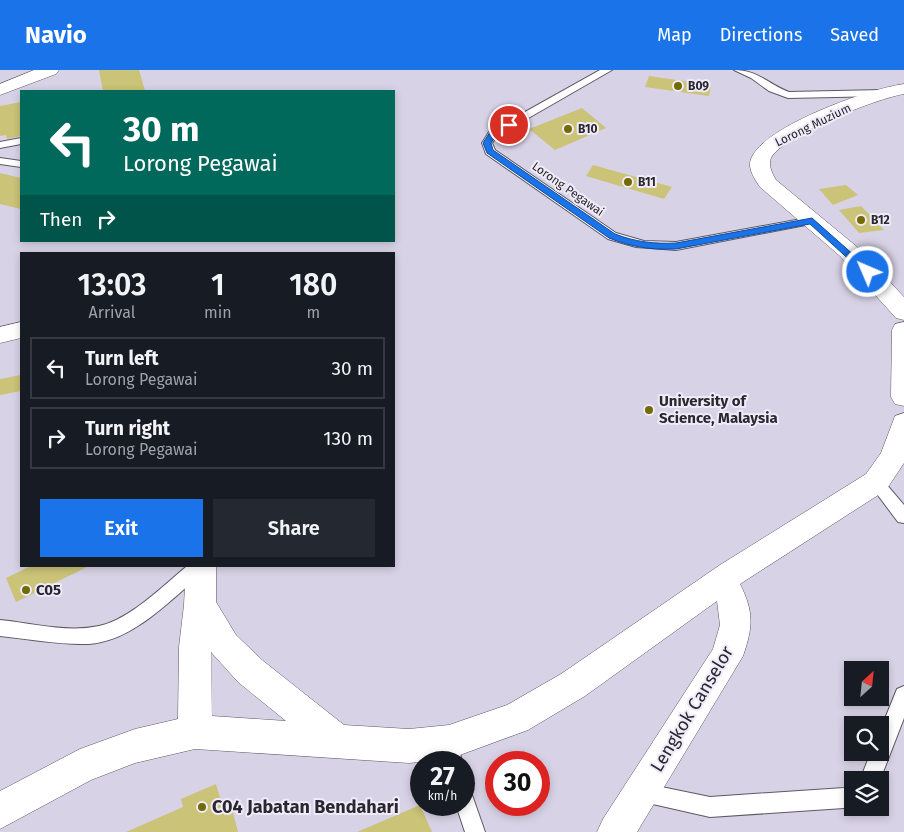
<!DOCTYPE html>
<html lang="en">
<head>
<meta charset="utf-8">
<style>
	body { margin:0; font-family:"Fira Sans",sans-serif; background:#242831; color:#f1f3f6; height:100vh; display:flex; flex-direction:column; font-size:19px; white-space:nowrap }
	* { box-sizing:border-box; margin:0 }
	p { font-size:16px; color:#9ea1a6 }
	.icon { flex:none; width:28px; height:28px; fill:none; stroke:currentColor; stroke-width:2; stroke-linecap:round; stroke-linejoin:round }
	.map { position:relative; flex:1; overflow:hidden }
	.sheet { position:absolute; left:20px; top:182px; width:375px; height:315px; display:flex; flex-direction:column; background:#171b24; border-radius:0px; box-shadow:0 2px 8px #0003 }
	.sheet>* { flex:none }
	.guide { position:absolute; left:20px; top:20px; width:375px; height:152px; border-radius:0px; box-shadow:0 2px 8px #0003; background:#00695c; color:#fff; overflow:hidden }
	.needle { width:32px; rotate:27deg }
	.tools { position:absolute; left:844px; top:591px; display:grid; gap:10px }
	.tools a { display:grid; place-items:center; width:45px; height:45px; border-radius:0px; background:#171b24; box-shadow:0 2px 8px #0003; font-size:25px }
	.speed { position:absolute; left:410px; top:681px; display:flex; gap:10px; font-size:25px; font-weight:700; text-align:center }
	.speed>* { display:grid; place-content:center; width:65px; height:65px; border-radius:50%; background:#171b24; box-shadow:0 2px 8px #0003; line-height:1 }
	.speed small { font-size:12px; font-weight:400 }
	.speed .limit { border:8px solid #d22; background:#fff; color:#111 }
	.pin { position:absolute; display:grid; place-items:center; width:42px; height:42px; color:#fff; margin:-21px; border:2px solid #fff; border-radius:50%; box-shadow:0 1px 5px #0007 }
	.me { position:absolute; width:55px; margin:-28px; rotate:315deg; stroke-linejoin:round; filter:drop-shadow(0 0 4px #0008) }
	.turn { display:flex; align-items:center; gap:18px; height:105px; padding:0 20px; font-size:22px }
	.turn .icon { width:65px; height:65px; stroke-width:2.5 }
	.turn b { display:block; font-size:35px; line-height:42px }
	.then { display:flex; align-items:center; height:48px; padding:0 20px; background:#0003; gap:10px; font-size:19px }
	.eta { display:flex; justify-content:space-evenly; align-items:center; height:85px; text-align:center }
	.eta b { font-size:30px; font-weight:600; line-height:35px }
	.primary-button { display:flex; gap:10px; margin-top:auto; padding:10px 20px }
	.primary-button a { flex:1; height:58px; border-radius:0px; background:#1a73e8; color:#fff; font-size:20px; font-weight:600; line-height:58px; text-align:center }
	.primary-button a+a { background:#242831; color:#f1f3f6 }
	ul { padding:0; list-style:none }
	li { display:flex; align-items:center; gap:15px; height:62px; margin:0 10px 8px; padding:0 10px; border:2px solid #363941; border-radius:0px }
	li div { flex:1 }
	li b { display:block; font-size:19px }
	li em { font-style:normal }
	header { display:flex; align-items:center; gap:30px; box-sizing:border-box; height:70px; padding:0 25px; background:#1a73e8; color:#fff }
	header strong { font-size:24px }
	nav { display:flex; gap:28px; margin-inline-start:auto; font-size:18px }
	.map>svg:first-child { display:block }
	.built { fill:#d8d2e6; fill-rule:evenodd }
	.building { fill:#cbc377 }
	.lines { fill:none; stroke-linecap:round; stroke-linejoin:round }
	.service-casing { stroke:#5c5864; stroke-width:2 }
	.minor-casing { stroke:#5c5864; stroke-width:1 }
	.service { fill:#fff; fill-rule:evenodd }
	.minor { fill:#fff; fill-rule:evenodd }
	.route { fill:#1a73e8; stroke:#114b97 }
	.poi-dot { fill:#736a03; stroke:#f0ebf9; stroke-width:2 }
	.labels { text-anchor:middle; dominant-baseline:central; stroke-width:4; stroke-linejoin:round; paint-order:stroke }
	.far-poi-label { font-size:12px; font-weight:bold; fill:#2a282e; stroke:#f0ebf9; text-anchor:start }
	.far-street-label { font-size:12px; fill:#2a282e; stroke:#f0ebf9 }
	.poi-label { font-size:15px; font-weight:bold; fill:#2a282e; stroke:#f0ebf9; text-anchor:start }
	.near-street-label { font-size:18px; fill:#2a282e; stroke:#f0ebf9 }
	.near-poi-label { font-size:18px; font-weight:bold; fill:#2a282e; stroke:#f0ebf9; text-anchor:start }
</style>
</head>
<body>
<header>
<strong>Navio</strong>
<nav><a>Map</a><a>Directions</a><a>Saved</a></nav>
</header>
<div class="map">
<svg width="904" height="762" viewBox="0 0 904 762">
	<rect width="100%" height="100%" fill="#e3deec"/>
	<path class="built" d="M0,0H904V762H0ZM21,21H394V171H21ZM21,184H394V496H21ZM852,600H880V628H852ZM852,655H880V682H852ZM421,692H464V735H421ZM496,692H539V735H496ZM852,710H880V738H852Z"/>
	<g class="building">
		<polygon points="99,0 139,0 145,21 103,21"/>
		<polygon points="649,6 711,15 709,26 645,17"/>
		<polygon points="21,32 21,66 7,69 6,65 0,66 0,36"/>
		<polygon points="582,38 606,58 555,80 529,59"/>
		<polygon points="593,95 672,117 664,129 586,106"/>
		<polygon points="0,103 21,108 21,139 0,134"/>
		<polygon points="846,115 858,125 833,135 819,119"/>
		<polygon points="861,136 884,160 859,163 839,140"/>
		<polygon points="21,305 21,321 0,325 0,309"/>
		<polygon points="31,496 89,496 16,532 6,508"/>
		<polygon points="216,714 223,738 231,735 238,762 126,762 183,737 181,729"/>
		<polygon points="420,735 432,762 357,762"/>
	</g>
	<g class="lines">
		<defs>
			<g id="service">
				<polygon points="600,0 612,0 497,66 492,73 495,80 616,163 644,171 676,172 812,147 816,149 818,151 816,153 676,180 636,177 608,169 486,84 482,73 489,62"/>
				<path d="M734,0C758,0 768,14 789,22L883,20L888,23L883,26L788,28L769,21L751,8Z"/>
				<polygon points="21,68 21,74 0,78 0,72"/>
				<polygon points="0,88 21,91 21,97 0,94"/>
				<polygon points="876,406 881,408 904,435 904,453 898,452 868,412 871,408"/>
				<path d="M187,496H207L205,501C172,528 134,571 89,574C59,575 29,569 0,566V550C32,553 67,563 99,556C129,550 163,516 187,496Z"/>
				<polygon points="904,616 904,648 880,710 860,710 871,682 880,682 880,661 897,619"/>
				<polygon points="449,663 456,665 462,692 444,692 439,672 442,665"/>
				<polygon points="642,713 710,727 844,718 852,715 852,735 844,738 710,747 635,730 632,723 635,716"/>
				<polygon points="464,719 471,722 485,762 465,762 456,735 464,735"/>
			</g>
			<g id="minor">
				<polygon points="34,0 59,0 56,4 0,25 0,14"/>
				<path d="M904,14V24C878,28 783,65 771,88C768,95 772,103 776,110L856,176L904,227V250L896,248L840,186L760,117C755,110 747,98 751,89C763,56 871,18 904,14Z"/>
				<polygon points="21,252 21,268 0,273 0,257"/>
				<polygon points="904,252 904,336 895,334 891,327 892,260 895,254"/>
				<path d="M904,343V393L886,420L740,514C754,542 753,557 743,586L637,762H597L603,749L713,579L720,555L717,531L585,626L528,660L449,689L409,693L195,679L135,693L91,710L0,759V721L80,679L135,659L178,649L179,577L184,535L186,496H216V532L236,565L262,590L344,655L409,659L449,655L507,635L561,604L720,495L866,404L881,383L895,346ZM211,582L238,612L286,651L212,646Z"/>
			</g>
		</defs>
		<use href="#service" class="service-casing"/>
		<use href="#minor" class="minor-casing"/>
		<use href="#service" class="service"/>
		<use href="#minor" class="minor"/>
	</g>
	<path class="route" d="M506,53L513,55L496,66L491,73L493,80L615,164C636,172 654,174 676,173L812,148L873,202L872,204H865L810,154L676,179C651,180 631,177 609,168L487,83L483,73L490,62Z"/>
	<g class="poi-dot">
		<circle cx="678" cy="16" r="5"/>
		<circle cx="568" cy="59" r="5"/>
		<circle cx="628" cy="112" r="5"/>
		<circle cx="861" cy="150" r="5"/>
		<circle cx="649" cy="340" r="5"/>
		<circle cx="26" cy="520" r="5"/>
		<circle cx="202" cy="737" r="5"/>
	</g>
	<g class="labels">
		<g class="far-poi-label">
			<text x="688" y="16">B09</text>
			<text x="578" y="59">B10</text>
			<text x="638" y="112">B11</text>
			<text x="871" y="150">B12</text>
		</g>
		<g class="far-street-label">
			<text transform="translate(813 55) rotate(-26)">Lorong Muzium</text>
			<text transform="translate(568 119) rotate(35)">Lorong Pegawai</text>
		</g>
		<g class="poi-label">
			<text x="659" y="331">University of<tspan x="659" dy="17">Science, Malaysia</tspan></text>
			<text x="36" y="520">C05</text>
		</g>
		<g class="near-street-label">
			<text transform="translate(692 639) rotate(-59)">Lengkok Canselor</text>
		</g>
		<g class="near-poi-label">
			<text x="212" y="737">C04 Jabatan Bendahari</text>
		</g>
	</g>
</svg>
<div class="tools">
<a><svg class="needle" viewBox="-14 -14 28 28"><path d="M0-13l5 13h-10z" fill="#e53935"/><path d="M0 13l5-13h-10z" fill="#9ea1a6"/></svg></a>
<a><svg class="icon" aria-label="search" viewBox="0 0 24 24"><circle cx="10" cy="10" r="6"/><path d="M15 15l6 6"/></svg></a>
<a><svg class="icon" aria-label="layers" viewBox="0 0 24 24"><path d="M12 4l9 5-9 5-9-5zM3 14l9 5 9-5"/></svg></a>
</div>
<div class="speed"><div>27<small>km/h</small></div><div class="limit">30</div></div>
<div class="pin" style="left:509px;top:55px;background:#d93025"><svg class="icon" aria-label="arrive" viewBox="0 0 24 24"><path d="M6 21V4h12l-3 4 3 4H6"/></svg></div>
<svg class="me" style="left:868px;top:202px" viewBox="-20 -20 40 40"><circle r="17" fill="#1a73e8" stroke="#fff" stroke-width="3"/><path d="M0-11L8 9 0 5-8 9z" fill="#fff"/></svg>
<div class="guide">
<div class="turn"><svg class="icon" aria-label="left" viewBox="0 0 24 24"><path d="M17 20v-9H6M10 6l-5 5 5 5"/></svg><div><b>30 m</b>Lorong Pegawai</div></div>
<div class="then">Then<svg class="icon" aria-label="right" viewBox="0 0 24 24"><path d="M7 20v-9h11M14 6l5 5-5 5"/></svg></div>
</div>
<section class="sheet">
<div class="eta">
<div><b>13:03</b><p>Arrival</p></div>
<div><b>1</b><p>min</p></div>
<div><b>180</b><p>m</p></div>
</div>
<ul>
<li><svg class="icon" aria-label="left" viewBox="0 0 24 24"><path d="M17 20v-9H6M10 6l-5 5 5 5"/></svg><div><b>Turn left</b><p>Lorong Pegawai</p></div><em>30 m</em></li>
<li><svg class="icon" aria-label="right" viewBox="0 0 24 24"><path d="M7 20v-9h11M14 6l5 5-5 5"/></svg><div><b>Turn right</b><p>Lorong Pegawai</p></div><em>130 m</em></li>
</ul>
<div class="primary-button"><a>Exit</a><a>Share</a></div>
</section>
</div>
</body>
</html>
